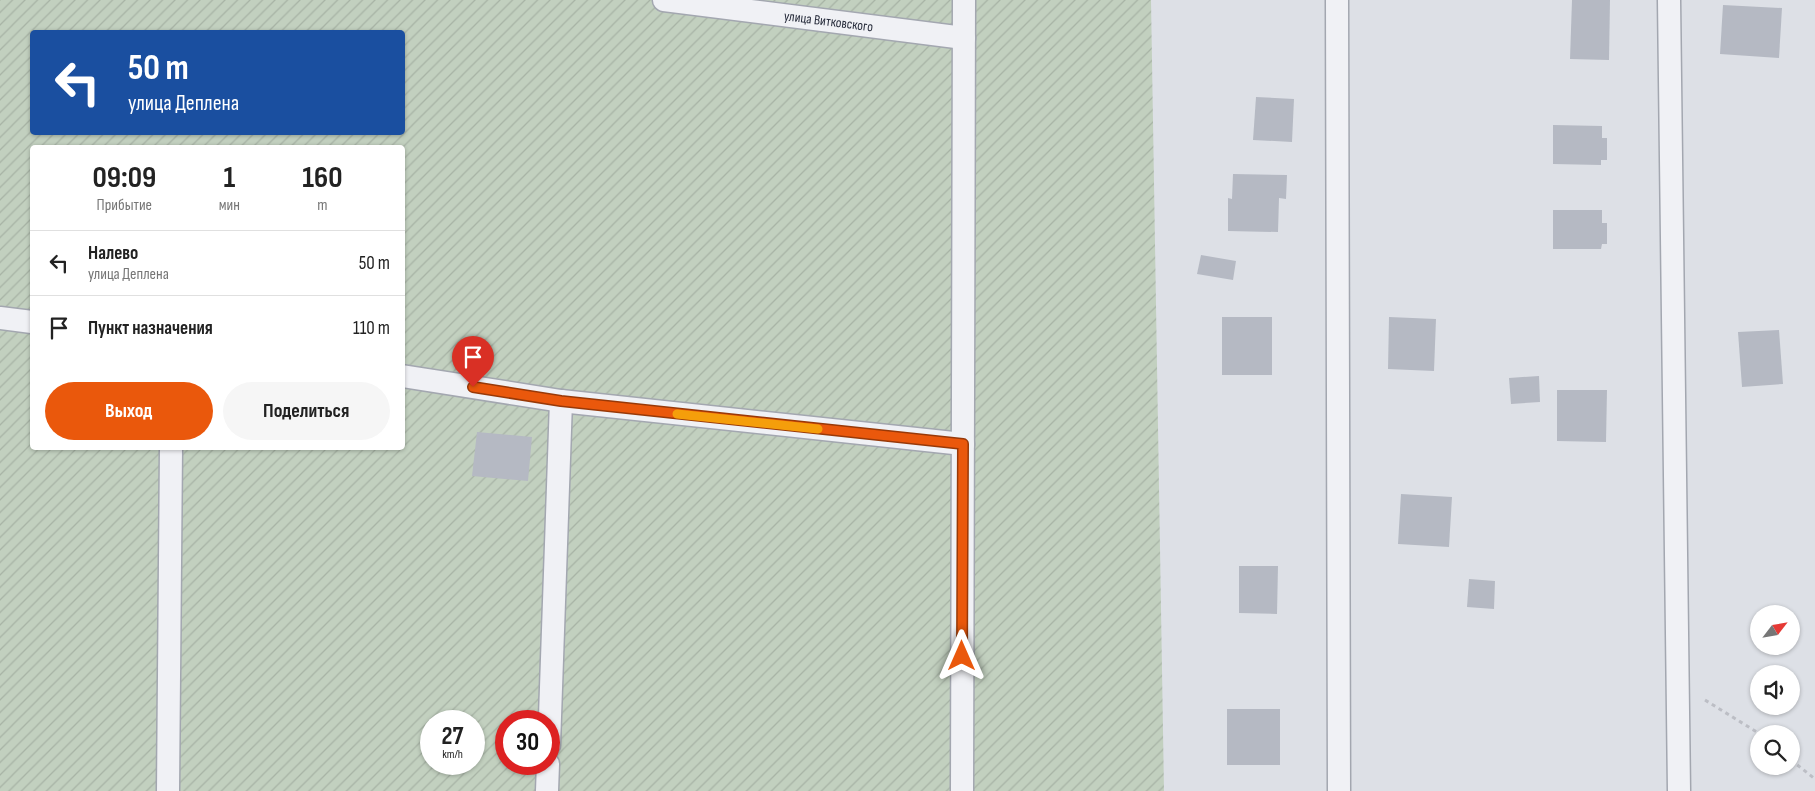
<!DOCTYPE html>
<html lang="ru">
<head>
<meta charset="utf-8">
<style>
	body { margin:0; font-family:"Sofia Sans Condensed",sans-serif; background:#f6f6f6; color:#222; height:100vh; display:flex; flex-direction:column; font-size:19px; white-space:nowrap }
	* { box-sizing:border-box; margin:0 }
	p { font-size:16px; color:#767676 }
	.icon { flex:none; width:28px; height:28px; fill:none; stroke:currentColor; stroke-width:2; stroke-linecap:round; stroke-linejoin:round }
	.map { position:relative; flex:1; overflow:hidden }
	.sheet { position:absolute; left:30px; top:145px; width:375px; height:305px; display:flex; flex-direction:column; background:#fff; border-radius:5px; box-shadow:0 1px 4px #0004 }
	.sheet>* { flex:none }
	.top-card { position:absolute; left:30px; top:30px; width:375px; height:105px; border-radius:5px; box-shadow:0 1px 4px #0004; background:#1a4fa0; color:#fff; overflow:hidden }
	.needle { width:32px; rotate:59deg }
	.fabs { position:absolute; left:1750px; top:605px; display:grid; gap:10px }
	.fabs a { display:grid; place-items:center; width:50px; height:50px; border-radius:50%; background:#fff; box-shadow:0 1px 4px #0004; font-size:25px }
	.speed { position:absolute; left:420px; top:710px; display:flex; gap:10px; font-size:25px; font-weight:700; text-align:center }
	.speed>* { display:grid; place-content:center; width:65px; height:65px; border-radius:50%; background:#fff; box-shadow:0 1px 4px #0004; line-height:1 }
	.speed small { font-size:12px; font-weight:400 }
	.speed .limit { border:8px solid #d22; background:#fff; color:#111 }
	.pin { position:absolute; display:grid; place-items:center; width:42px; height:42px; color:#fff; margin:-51px -21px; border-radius:50% 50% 50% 0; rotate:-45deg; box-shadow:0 0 5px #0007 }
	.pin .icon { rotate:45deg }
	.me { position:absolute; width:55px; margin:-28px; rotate:0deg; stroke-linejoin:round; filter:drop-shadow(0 0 4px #0008) }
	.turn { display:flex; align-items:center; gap:18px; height:105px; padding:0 15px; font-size:22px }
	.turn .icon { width:65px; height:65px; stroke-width:2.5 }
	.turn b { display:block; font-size:35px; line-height:42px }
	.eta { display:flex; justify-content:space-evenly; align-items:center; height:85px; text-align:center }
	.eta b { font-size:30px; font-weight:700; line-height:35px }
	.primary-button { display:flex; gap:10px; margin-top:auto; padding:10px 15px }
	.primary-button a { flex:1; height:58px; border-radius:30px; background:#ea580c; color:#fff; font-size:20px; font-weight:700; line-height:58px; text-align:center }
	.primary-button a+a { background:#f6f6f6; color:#222 }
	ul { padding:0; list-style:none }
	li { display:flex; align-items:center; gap:15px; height:65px; padding:0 15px; border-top:1px solid #e0e0e0 }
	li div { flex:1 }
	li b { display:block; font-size:19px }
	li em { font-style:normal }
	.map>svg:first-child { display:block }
	.garden { fill:url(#garden-furrows); fill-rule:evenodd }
	.building { fill:#b5b9c3 }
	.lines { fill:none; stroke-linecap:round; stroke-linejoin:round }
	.street-casing { stroke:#a3a7b0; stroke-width:25 }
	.path { stroke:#bcbec5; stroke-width:3; stroke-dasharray:4 4; stroke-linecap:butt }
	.street { stroke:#f0f1f5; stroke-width:22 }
	.route-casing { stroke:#983908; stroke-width:12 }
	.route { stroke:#ea580c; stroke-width:9 }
	.slow { stroke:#f59e0b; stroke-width:9 }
	.labels { text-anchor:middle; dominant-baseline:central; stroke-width:5; stroke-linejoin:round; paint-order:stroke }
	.street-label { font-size:14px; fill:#282d3c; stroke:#edeff4 }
</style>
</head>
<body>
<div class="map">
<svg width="1815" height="791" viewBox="0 0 1815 791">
	<defs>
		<pattern id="garden-furrows" width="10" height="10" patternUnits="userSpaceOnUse" patternTransform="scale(1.25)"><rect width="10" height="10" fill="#c2d0bf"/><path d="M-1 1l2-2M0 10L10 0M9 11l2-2" fill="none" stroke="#a7b3a5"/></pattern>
	</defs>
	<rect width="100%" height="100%" fill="#dde0e6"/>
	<path class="garden" d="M0,0H1151L1164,791H0ZM32,32H402V132H32ZM32,148H402V448H32ZM431,721H474V764H431ZM506,721H549V764H506Z"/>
	<g class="building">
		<polygon points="1572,0 1610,0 1609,60 1570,59"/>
		<polygon points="1723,5 1782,8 1779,58 1720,54"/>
		<polygon points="1256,97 1294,99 1292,142 1253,140"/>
		<polygon points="1553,125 1602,126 1602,138 1607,138 1607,160 1601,160 1601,165 1553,164"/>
		<polygon points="1233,174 1287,175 1286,199 1279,198 1278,232 1228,231 1228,198 1232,199"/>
		<polygon points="1553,210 1602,210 1602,223 1607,223 1607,244 1602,244 1601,249 1553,249"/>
		<polygon points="1201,255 1236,261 1233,280 1197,274"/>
		<rect x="1222" y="317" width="50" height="58"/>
		<polygon points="1389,317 1436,319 1434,371 1388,369"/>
		<polygon points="1779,330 1783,384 1742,387 1738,332"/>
		<polygon points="1539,376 1540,402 1511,404 1509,378"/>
		<polygon points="1557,390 1607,390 1606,442 1557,441"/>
		<polygon points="477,432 532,437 528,481 472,476"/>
		<polygon points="1401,494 1452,497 1449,547 1398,544"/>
		<polygon points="1239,566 1278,566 1277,614 1239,613"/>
		<polygon points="1469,579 1495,581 1494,609 1467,607"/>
		<rect x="1227" y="709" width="53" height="56"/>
	</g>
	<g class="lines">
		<defs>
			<g id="street">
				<path id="s1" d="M664,0L964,38"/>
				<polyline points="1337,0 1339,791"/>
				<polyline points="1669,0 1679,791"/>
				<polyline points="0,318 32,322"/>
				<polyline points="402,376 561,401 963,444"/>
				<polyline points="549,745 561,401"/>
				<polyline points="168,791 171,448"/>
				<polyline points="547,791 548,764"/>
				<polyline points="962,791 964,0"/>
			</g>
		</defs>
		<use href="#street" class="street-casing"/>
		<g class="path">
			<polyline points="1705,700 1760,734"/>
			<polyline points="1791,760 1815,779"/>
		</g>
		<use href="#street" class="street"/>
	</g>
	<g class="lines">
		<defs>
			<polyline id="route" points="473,387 561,401 963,444 962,656"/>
		</defs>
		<use href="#route" class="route-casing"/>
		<use href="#route" class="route"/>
		<polyline class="slow" points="677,414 818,429"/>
	</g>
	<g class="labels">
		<g class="street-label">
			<text stroke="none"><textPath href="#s1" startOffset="166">улица Витковского</textPath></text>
		</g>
	</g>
</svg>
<div class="fabs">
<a><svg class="needle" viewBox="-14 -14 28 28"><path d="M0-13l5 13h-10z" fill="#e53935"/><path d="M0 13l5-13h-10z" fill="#767676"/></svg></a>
<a><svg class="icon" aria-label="sound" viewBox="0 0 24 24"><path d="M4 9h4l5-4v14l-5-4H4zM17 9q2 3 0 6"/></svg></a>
<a><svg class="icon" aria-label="search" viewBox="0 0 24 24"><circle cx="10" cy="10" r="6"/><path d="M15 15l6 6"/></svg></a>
</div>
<div class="speed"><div>27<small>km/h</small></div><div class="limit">30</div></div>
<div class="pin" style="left:473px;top:387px;background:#d93025"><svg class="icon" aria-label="arrive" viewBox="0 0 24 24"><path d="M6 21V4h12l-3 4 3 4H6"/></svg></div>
<svg class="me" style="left:962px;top:656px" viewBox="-20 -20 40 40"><path d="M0-17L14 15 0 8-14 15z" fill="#ea580c" stroke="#fff" stroke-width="4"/></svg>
<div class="top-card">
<div class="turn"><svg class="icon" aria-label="left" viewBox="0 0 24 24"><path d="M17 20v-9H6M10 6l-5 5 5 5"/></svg><div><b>50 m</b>улица Деплена</div></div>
</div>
<section class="sheet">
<div class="eta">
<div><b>09:09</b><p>Прибытие</p></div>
<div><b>1</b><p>мин</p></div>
<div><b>160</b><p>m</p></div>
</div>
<ul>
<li><svg class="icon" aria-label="left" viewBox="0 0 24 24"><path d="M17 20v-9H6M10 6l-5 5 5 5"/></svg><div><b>Налево</b><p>улица Деплена</p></div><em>50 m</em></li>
<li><svg class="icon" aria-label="arrive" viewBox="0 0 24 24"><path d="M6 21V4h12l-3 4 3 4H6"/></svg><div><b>Пункт назначения</b></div><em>110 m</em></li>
</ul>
<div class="primary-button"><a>Выход</a><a>Поделиться</a></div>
</section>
</div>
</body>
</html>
